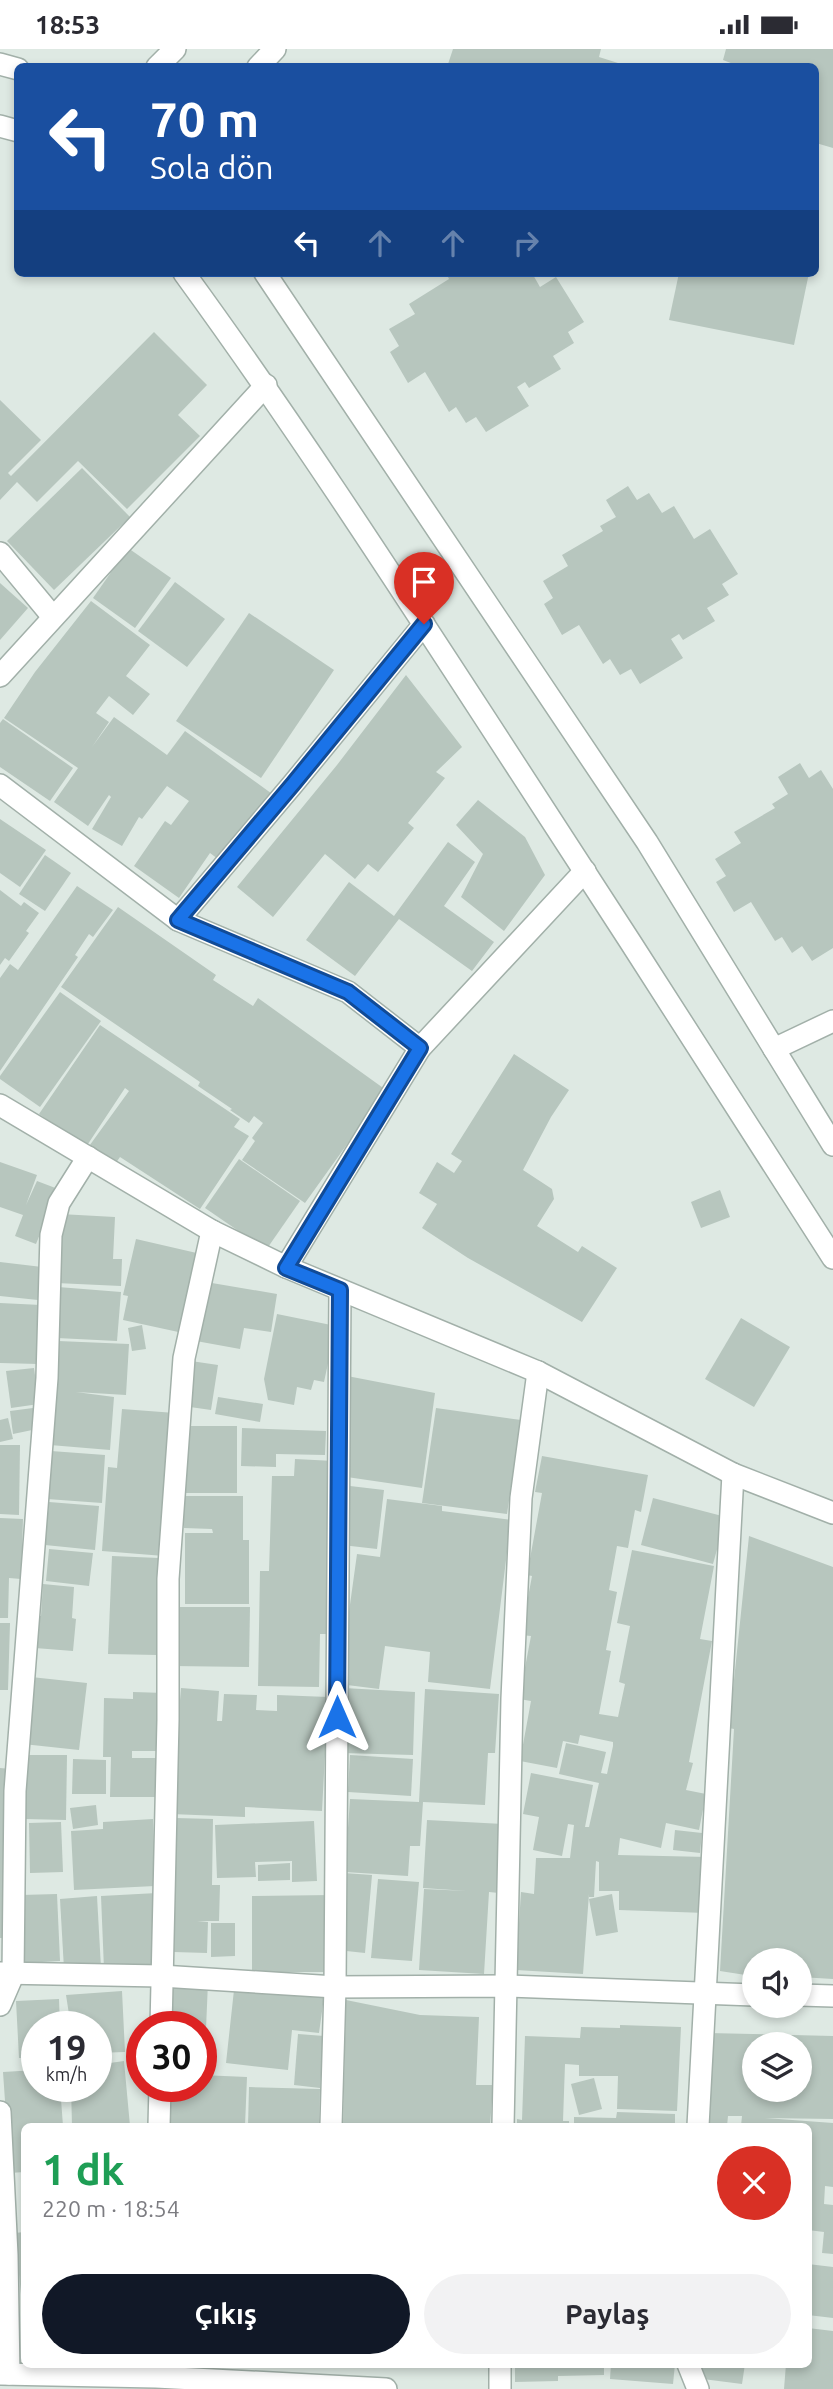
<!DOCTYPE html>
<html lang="tr">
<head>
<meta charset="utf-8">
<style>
	body { margin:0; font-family:Ubuntu,sans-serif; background:#f2f2f3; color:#2b2b33; height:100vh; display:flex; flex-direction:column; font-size:26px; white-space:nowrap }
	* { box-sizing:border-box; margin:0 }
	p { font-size:23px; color:#7c7c81 }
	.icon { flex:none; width:38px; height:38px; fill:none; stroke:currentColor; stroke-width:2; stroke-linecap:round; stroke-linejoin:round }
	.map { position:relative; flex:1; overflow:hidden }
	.panel { position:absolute; left:21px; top:2074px; width:791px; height:245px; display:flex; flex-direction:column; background:#fff; border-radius:10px; box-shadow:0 4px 10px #0003 }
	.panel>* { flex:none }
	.top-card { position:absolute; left:14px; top:14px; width:805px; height:214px; border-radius:10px; box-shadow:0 4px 10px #0003; background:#1a4fa0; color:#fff; overflow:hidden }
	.fabs { position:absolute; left:742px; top:1899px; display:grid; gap:14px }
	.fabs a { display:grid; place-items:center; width:70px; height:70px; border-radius:50%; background:#fff; box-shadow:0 4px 10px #0003; font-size:35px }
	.speed { position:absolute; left:21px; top:1962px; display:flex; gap:14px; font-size:35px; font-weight:700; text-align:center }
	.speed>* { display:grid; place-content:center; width:91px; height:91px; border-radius:50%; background:#fff; box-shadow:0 4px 10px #0003; line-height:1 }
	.speed small { font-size:18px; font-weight:400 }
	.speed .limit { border:10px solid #d22; background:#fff; color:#111 }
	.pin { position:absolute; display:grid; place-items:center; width:60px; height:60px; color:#fff; margin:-72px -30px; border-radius:50% 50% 50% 0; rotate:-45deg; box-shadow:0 0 7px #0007 }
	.pin .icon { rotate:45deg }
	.me { position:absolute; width:77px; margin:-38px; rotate:0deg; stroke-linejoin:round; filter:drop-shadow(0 0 5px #0008) }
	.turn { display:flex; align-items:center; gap:24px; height:147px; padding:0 21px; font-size:32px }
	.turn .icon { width:91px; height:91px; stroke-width:2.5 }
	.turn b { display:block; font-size:49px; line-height:60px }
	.lanes { display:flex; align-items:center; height:66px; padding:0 21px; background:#0003; justify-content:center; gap:35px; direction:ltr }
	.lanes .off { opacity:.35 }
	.round { display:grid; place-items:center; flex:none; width:74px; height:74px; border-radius:37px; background:#f2f2f3 }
	.headline { display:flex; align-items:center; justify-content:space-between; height:119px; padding:0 21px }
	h1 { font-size:42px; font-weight:700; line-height:52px; color:#1e9e55 }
	.cta { display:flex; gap:14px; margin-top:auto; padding:14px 21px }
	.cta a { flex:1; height:80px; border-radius:42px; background:#111827; color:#fff; font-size:28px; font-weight:700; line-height:80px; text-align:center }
	.cta a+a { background:#f2f2f3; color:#2b2b33 }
	.status { display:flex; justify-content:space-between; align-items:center; height:49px; padding:0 35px; background:#fff; direction:ltr }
	.status svg { height:19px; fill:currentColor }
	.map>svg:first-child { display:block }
	.building { fill:#b7c6be; fill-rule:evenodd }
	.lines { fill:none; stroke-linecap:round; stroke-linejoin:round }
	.minor-casing { stroke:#a2b0a9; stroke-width:24 }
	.minor { stroke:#fff; stroke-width:21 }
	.route-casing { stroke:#114b97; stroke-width:18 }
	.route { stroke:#1a73e8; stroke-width:12 }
</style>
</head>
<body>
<div class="status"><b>18:53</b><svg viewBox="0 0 49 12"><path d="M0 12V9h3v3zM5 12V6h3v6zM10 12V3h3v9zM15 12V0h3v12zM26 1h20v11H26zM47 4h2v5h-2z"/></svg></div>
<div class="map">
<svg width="833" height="2340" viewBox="0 0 833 2340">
	<rect width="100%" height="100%" fill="#dee9e3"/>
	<g class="building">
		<polygon points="453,0 601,0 599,8 618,14 617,18 447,18"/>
		<polygon points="726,0 833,0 833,99 816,94 816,18 741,18 723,11"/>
		<polygon points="450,224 532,224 540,238 556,228 584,273 568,283 574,294 553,307 561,320 529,339 525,333 517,338 529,357 486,383 476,368 466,374 456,358 449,363 425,323 408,334 390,303 399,297 389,280 415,265 409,255 449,230 447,226"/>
		<polygon points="679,224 809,224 794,296 669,271"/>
		<polygon points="154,283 207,336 178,366 200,387 127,460 78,412 37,453 17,433 0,451 0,351 41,391 8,424 11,427"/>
		<polygon points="82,419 130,468 54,541 7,492"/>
		<polygon points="628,437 637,451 649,444 662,464 674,457 694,490 710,480 738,525 722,535 729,546 707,559 715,572 683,591 679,585 671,590 683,609 640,635 631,620 620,626 610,610 603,615 579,576 562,586 544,555 553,549 543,532 568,517 562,506 603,482 600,477 616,468 606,451"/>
		<polygon points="128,499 171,529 135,579 93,549"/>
		<polygon points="175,533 225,570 187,618 138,582"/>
		<polygon points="0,534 28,559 0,591"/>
		<polygon points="91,552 150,596 126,627 150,645 133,666 109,647 96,664 109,673 92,698 114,668 167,706 185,682 275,747 222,813 210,804 179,849 134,817 165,772 171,776 189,752 167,737 142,770 139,768 122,797 92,780 111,748 109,746 88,777 54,753 78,719 4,669 35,623"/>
		<polygon points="249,564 334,621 261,729 176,672"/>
		<polygon points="406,626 462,698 436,723 445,729 408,774 414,779 378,823 368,815 355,830 325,805 273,868 237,838 337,716"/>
		<polygon points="3,670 73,719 50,752 0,718 0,674"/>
		<polygon points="800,714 809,729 821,721 833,740 833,899 812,912 802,897 792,904 782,888 775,892 751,853 734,863 716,833 726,827 715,810 741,794 734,783 775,759 772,755 788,745 778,728"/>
		<polygon points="478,751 525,788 545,826 504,882 461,848 483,805 456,776"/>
		<polygon points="0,770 46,801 20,838 0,824"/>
		<polygon points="448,793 475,813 444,857 494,893 472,922 399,870 355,927 306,891 349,833 394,867"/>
		<polygon points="45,806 71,824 45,862 19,845"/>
		<polygon points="77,837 113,861 93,888 89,885 75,906 78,908 0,1022 0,929 10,915 18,921"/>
		<polygon points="0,841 21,857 24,853 39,864 26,882 29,884 9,912 5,909 0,916"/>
		<polygon points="118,858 216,926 213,931 253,957 258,949 386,1041 305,1154 242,1111 255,1092 252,1089 263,1074 254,1067 249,1074 230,1061 232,1060 198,1037 200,1033 61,938"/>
		<polygon points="60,943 101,972 40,1058 0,1030 0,1027"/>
		<polygon points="100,976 240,1070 234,1078 249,1087 200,1160 120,1108 113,1118 87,1100 129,1042 125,1039 86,1098 39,1065"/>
		<polygon points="514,1005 569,1041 551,1068 523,1121 552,1140 554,1150 537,1177 578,1203 582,1197 617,1219 582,1273 468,1209 422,1179 437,1155 419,1144 437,1113 454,1124 462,1112 451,1105"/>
		<polygon points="239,1110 300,1152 266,1201 205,1159"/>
		<polygon points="0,1113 37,1126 26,1156 37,1132 58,1140 36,1195 15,1187 23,1166 0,1158"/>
		<polygon points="720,1141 730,1168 701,1179 691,1153"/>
		<polygon points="60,1165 115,1168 113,1210 122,1210 121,1237 56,1234"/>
		<polygon points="136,1190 201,1205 183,1284 123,1271 128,1247 123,1246"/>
		<polygon points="0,1213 42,1218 38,1251 0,1247"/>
		<polygon points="206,1233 277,1245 271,1283 244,1279 240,1300 196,1292"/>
		<polygon points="58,1238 121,1243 117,1292 57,1289"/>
		<polygon points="0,1254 41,1256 38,1315 0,1314"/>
		<polygon points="277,1265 336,1277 324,1333 314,1331 311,1341 297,1338 294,1356 268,1351 264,1330"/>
		<polygon points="741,1269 790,1298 754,1358 705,1330"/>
		<polygon points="142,1276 146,1300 132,1302 128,1279"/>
		<polygon points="58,1292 129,1295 126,1346 76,1343 114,1348 110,1401 50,1396"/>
		<polygon points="191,1312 218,1316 211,1361 183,1357"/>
		<polygon points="34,1319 39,1355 11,1359 6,1322"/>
		<polygon points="342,1326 435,1344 422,1439 340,1427"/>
		<polygon points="218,1348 263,1355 260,1373 215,1365"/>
		<polygon points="33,1359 37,1380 13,1385 10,1362"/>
		<polygon points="436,1359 521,1371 507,1465 422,1454"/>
		<polygon points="122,1360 175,1364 164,1507 102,1502 108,1418 117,1419"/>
		<polygon points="8,1369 13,1390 0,1393 0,1371"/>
		<polygon points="186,1377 237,1377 237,1444 185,1444"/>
		<polygon points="242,1379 326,1382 325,1406 276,1405 276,1418 241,1417"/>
		<polygon points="0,1396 20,1396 19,1466 0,1465"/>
		<polygon points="51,1402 105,1406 102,1454 47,1450"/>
		<polygon points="542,1407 648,1426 641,1463 635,1461 628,1499 617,1497 609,1541 617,1543 606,1601 611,1602 599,1665 618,1668 625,1635 619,1633 630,1577 617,1574 632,1501 714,1517 700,1590 712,1592 689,1713 693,1714 686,1741 706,1745 699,1781 666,1774 661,1799 620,1789 618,1806 708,1808 706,1864 619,1861 619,1842 599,1842 599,1813 596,1812 594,1848 589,1848 589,1845 583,1925 516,1921 521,1843 534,1845 536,1809 570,1809 574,1776 568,1775 562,1807 533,1801 539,1768 523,1765 531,1724 593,1736 585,1778 589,1778 599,1734 559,1725 566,1694 606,1703 601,1724 607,1725 613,1697 613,1693 580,1686 578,1695 563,1692 557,1719 520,1712 531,1652 519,1650 531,1587 521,1586 532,1527 527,1526 542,1444 535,1443"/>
		<polygon points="295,1410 334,1412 330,1585 320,1585 319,1638 258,1637 260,1522 269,1522 272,1427 294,1427"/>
		<polygon points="350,1437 384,1441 377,1500 342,1496"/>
		<polygon points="184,1447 243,1447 243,1491 249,1491 249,1555 185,1555 185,1484 213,1484 212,1480 184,1479"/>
		<polygon points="653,1449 726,1468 713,1515 641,1496"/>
		<polygon points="387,1450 442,1457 442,1462 511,1471 490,1640 428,1633 430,1603 385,1597 379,1640 339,1635 357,1505 380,1508"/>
		<polygon points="49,1453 99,1457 95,1501 45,1496"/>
		<polygon points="0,1469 23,1470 21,1530 9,1529 8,1569 0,1569"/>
		<polygon points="749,1487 833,1518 833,1930 800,1928 800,1911 754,1911 752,1927 720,1922 734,1680 729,1679"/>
		<polygon points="49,1500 93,1504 89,1537 46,1532"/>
		<polygon points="112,1507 159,1509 157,1606 108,1605"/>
		<polygon points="43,1535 74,1538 72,1569 76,1570 73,1602 35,1599 39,1567 41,1567"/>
		<polygon points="174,1558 250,1558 249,1618 173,1617"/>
		<polygon points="0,1574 10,1574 8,1641 0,1641"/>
		<polygon points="31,1628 87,1634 79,1701 23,1695"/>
		<polygon points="181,1639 219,1642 217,1672 222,1672 224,1645 257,1646 256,1661 277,1662 277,1646 328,1648 322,1762 245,1758 245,1768 171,1765 175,1677 178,1676"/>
		<polygon points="344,1639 415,1643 413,1706 342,1704"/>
		<polygon points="425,1640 499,1645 495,1704 488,1704 485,1756 423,1753 420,1797 410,1797 408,1827 345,1823 350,1750 419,1753"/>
		<polygon points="133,1643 165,1644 164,1702 132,1702 132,1709 157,1709 156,1748 110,1748 111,1708 103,1708 104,1649 133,1650"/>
		<polygon points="26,1706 67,1706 66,1771 25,1770"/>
		<polygon points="350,1706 413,1710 411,1747 348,1743"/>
		<polygon points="73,1710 106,1711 106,1745 72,1745"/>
		<polygon points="0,1719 11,1720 9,1889 0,1889"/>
		<polygon points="96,1756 98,1776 73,1780 70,1759"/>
		<polygon points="175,1769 213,1770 212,1836 220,1836 219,1872 197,1872 208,1873 207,1904 174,1903 175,1872 172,1872"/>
		<polygon points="153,1770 155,1837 74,1841 71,1782 103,1780 103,1773"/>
		<polygon points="427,1771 503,1775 499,1844 489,1843 484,1925 419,1921 424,1840 467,1842 423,1839"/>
		<polygon points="314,1772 317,1832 292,1833 292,1812 255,1813 256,1828 217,1829 215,1776"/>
		<polygon points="61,1773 63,1823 30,1824 29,1774"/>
		<polygon points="675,1781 702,1784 700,1804 673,1801"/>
		<polygon points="290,1814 290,1831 258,1832 258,1816"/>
		<polygon points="344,1824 372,1826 365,1904 337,1901"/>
		<polygon points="378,1830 419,1833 412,1912 371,1909"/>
		<polygon points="157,1844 160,1917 104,1920 101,1847"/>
		<polygon points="57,1845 60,1912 24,1914 21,1846"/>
		<polygon points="612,1845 618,1883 596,1887 589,1850"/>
		<polygon points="332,1846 332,1923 252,1923 252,1847"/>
		<polygon points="97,1847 101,1919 64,1920 60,1850"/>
		<polygon points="211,1874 235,1874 235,1907 211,1908"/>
		<polygon points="173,1931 208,1933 205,2004 201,2004 201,1978 170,1978"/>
		<polygon points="234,1941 324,1948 319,1984 292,1981 288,2021 226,2014"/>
		<polygon points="122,1942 125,2003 96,2004 96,1978 71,1978 66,1946"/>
		<polygon points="59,1950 60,1978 37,1978 37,2008 19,2009 16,1952"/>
		<polygon points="346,1951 420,1966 479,1968 476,2036 493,2036 490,2077 343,2077"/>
		<polygon points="620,1976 681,1978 677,2062 617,2060 618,2027 579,2027 579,2016 565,2015 563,2072 569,2072 569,2077 517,2077 517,2070 522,2071 525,1987 580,1989 581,1978 620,1979"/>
		<path d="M708,1984L833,1987V2070L765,2069L833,2074V2138L825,2137L824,2155L833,2156V2205L822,2204L824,2183L808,2181V2077H741L742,2067H728L727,2077H705ZM754,1995H800V2040H754Z"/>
		<polygon points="298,1985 324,1987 320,2039 294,2036"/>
		<polygon points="124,2012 130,2077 72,2077 71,2037 96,2037 96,2016"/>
		<polygon points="37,2021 37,2037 60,2037 63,2077 24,2077 24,2123 10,2124 3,2023"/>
		<polygon points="201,2026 247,2028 245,2077 170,2077 172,2037 201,2037"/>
		<polygon points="594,2029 602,2060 579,2066 571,2035"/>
		<polygon points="249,2038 320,2040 319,2077 248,2077"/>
		<polygon points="617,2063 675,2065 675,2077 574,2077 574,2068 616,2069"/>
		<polygon points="24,2183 24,2266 23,2266 15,2184"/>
		<polygon points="808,2215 833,2218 833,2269 808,2266"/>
		<polygon points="808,2279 833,2282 833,2340 784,2340 786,2315 808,2315"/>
		<polygon points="515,2315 604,2315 604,2326 558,2327 558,2332 515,2333"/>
		<polygon points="611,2315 675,2315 673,2335 610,2330"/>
		<polygon points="697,2315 745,2315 742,2335 695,2329"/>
	</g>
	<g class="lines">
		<defs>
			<g id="minor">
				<polyline points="0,15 18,20"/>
				<polyline points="157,18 175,0"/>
				<polyline points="258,18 275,0"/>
				<polyline points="0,77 18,82"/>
				<path d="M184,224C289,368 386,517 483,666C601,846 717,1028 833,1209"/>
				<polyline points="265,224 647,793 833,1096"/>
				<polyline points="0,504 53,568"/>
				<polyline points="0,627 266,336"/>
				<polyline points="0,736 178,871 348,943 420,999"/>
				<polyline points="178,871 293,735 424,575"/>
				<polyline points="774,1000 833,972"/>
				<polyline points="0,1056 212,1182 286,1218 538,1323 733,1425 833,1464"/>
				<polyline points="286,1218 420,999 585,822"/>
				<polyline points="1,1924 161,1927 335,1938 505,1937 754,1946"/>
				<polyline points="800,1946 833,1947"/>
				<polyline points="0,1956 13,1926 15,1742 47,1329 51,1186 59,1154 88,1108"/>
				<polyline points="161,1978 168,1671 168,1530 184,1309 212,1182"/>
				<polyline points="0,2063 7,2206 9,2325"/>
				<polyline points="159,2077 160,2037"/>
				<polyline points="331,2077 335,1938 340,1241"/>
				<polyline points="503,2077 512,1650 521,1449 538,1323"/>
				<polyline points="698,2077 733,1425"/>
				<polyline points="688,2315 698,2340"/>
				<polyline points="0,2325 156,2328 386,2340"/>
				<polyline points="500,2340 500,2315"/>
			</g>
		</defs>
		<use href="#minor" class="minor-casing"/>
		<use href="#minor" class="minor"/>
	</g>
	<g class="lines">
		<defs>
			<polyline id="route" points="337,1668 340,1241 286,1219 420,999 348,943 178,871 293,735 424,575"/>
		</defs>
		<use href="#route" class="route-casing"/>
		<use href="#route" class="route"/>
	</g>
</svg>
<div class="fabs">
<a><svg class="icon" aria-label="sound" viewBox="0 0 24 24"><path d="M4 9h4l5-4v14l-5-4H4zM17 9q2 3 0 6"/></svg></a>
<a><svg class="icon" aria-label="layers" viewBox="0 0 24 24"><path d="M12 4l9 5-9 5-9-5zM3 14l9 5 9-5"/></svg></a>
</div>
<div class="speed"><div>19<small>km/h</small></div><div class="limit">30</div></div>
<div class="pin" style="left:424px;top:575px;background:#d93025"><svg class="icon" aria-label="arrive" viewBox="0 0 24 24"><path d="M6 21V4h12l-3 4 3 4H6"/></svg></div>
<svg class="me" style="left:337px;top:1668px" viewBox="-20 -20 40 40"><path d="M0-17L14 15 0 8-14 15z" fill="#1a73e8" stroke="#fff" stroke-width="4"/></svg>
<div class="top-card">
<div class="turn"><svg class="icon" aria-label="left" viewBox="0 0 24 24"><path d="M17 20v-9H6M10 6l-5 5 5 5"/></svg><div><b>70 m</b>Sola dön</div></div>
<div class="lanes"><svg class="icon" aria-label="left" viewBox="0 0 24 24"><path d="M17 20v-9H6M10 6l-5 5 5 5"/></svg><svg class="icon off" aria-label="ahead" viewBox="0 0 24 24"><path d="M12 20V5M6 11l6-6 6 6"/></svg><svg class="icon off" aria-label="ahead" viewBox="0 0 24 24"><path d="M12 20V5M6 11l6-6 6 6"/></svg><svg class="icon off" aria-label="right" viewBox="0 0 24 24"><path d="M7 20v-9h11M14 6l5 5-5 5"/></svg></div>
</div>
<section class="panel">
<div class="headline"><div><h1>1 dk</h1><p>220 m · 18:54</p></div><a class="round" style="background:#d93025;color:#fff"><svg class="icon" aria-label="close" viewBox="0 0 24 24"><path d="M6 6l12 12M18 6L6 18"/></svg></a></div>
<div class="cta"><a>Çıkış</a><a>Paylaş</a></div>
</section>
</div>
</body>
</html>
